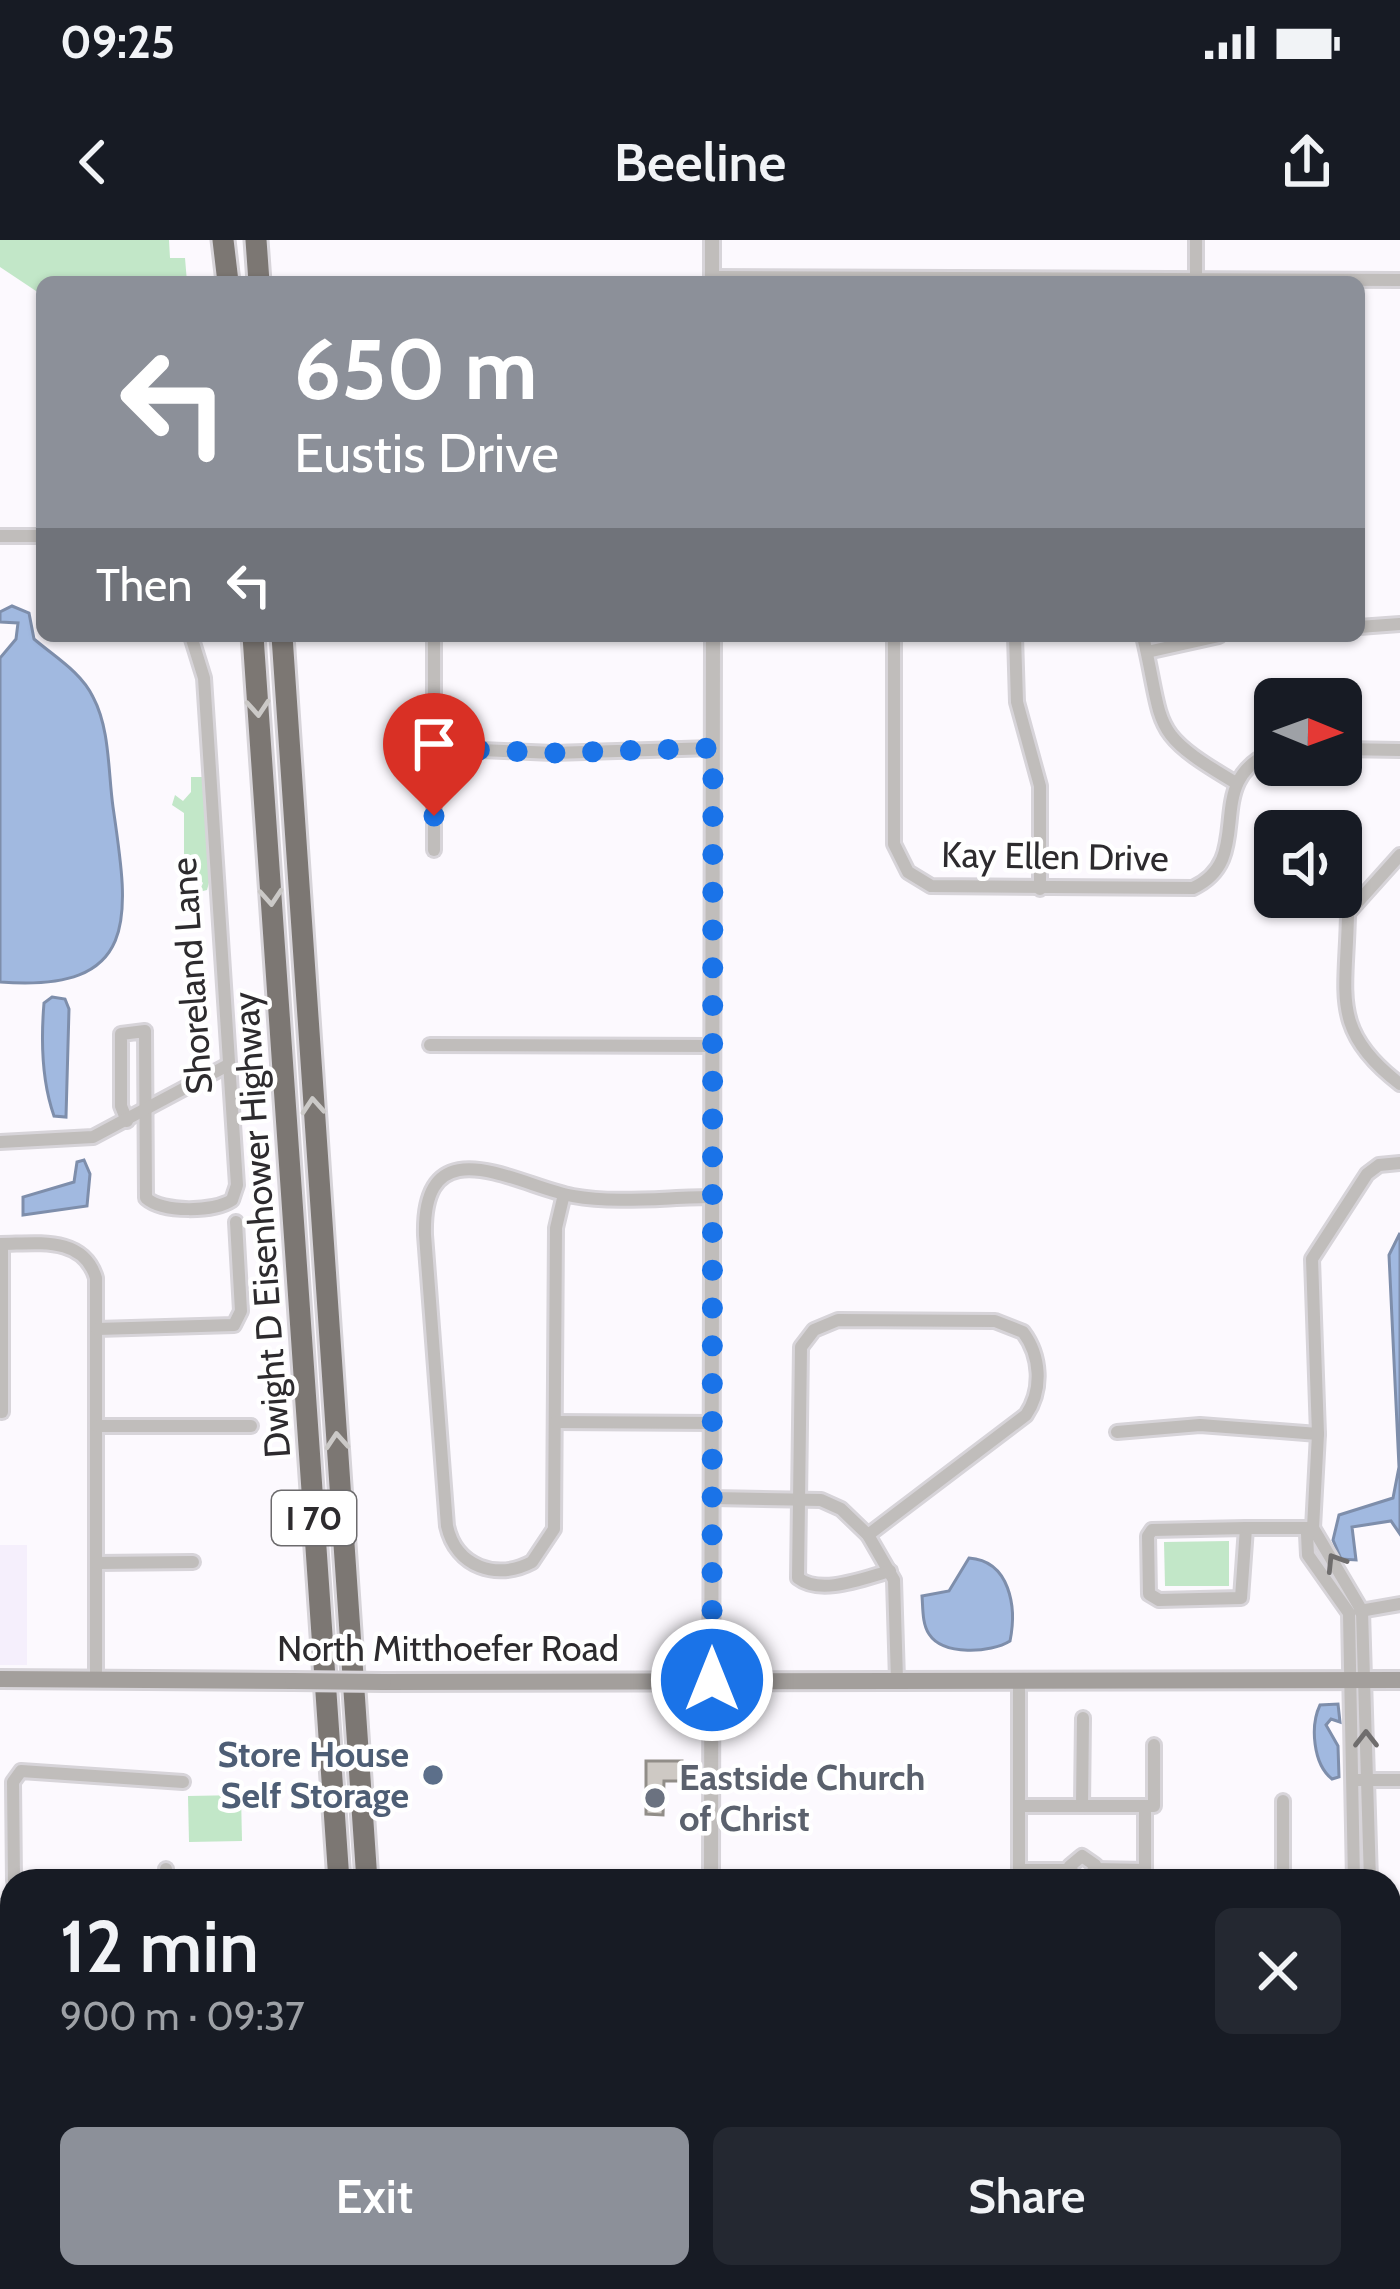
<!DOCTYPE html>
<html lang="en">
<head>
<meta charset="utf-8">
<style>
	body { margin:0; font-family:Cabin,sans-serif; background:#242831; color:#f1f3f6; height:100vh; display:flex; flex-direction:column; font-size:45px; white-space:nowrap }
	* { box-sizing:border-box; margin:0 }
	p { font-size:39px; color:#9ea1a6 }
	.icon { flex:none; width:66px; height:66px; fill:none; stroke:currentColor; stroke-width:2; stroke-linecap:round; stroke-linejoin:round }
	.map { position:relative; flex:1; overflow:hidden }
	.side { position:absolute; left:0px; top:1629px; width:1401px; height:420px; display:flex; flex-direction:column; background:#171b24; border-radius:36px 36px 0 0; box-shadow:0 3px 9px #0004 }
	.side>* { flex:none }
	.hud { position:absolute; left:36px; top:36px; width:1329px; height:366px; border-radius:18px; box-shadow:0 3px 9px #0004; background:#8c9099; color:#fff; overflow:hidden }
	.needle { width:78px; rotate:91deg }
	.tools { position:absolute; left:1254px; top:438px; display:grid; gap:24px }
	.tools a { display:grid; place-items:center; width:108px; height:108px; border-radius:18px; background:#171b24; box-shadow:0 3px 9px #0004; font-size:60px }
	.pin { position:absolute; display:grid; place-items:center; width:102px; height:102px; color:#fff; margin:-123px -51px; border-radius:50% 50% 50% 0; rotate:-45deg; box-shadow:0 0 12px #0007 }
	.pin .icon { rotate:45deg }
	.me { position:absolute; width:132px; margin:-66px; rotate:0deg; stroke-linejoin:round; filter:drop-shadow(0 0 9px #0008) }
	.turn { display:flex; align-items:center; gap:42px; height:252px; padding:0 60px; font-size:54px }
	.turn .icon { width:156px; height:156px; stroke-width:2.5 }
	.turn b { display:block; font-size:84px; line-height:102px }
	.then { display:flex; align-items:center; height:114px; padding:0 60px; background:#0003; gap:24px; font-size:45px }
	.round { display:grid; place-items:center; flex:none; width:126px; height:126px; border-radius:18px; background:#242831 }
	.headline { display:flex; align-items:center; justify-content:space-between; height:204px; padding:0 60px }
	h1 { font-size:72px; font-weight:600; line-height:90px }
	.button { display:flex; gap:24px; margin-top:auto; padding:24px 60px }
	.button a { flex:1; height:138px; border-radius:18px; background:#8c9099; color:#fff; font-size:48px; font-weight:600; line-height:138px; text-align:center }
	.button a+a { background:#242831; color:#f1f3f6 }
	.status { display:flex; justify-content:space-between; align-items:center; height:84px; padding:0 60px; background:#171b24; direction:ltr }
	.status svg { height:33px; fill:currentColor }
	header { display:flex; justify-content:space-between; align-items:center; height:156px; padding:0 60px; background:#171b24; font-size:54px; font-weight:600 }
	.map>svg:first-child { display:block }
	.built { fill:#f5effc }
	.green { fill:#c2e7c8 }
	.water { fill:#a1b9e0; stroke:#7e8eab; stroke-width:3 }
	.building { fill:#cec9c4; stroke:#918d88; stroke-width:3 }
	.lines { fill:none; stroke-linecap:round; stroke-linejoin:round }
	.minor-casing { stroke:#d7d4d9; stroke-width:18 }
	.tertiary-casing { stroke:#d7d4d9; stroke-width:20 }
	.secondary-casing { stroke:#d7d4d9; stroke-width:22 }
	.motorway-casing { stroke:#d7d4d9; stroke-width:27 }
	.minor { stroke:#c0bdbb; stroke-width:12 }
	.tertiary { stroke:#c0bdbb; stroke-width:14 }
	.secondary { stroke:#a39f9c; stroke-width:16 }
	.motorway { stroke:#7c7773; stroke-width:21 }
	.secondary-bridge-casing { stroke:#d7d4d9; stroke-width:22; stroke-linecap:butt }
	.secondary-bridge { stroke:#a39f9c; stroke-width:16 }
	.oneway { stroke:#cbc9c7 }
	.oneway2 { stroke:#6f6d6d }
	.route { stroke:#1a73e8; stroke-width:21; stroke-dasharray:0 37.8 }
	.service-dot { fill:#5c6f8a; stroke:#fff; stroke-width:4.5 }
	.worship-dot { fill:#6b7280; stroke:#fff; stroke-width:4.5 }
	.labels { text-anchor:middle; dominant-baseline:central; stroke-width:9; stroke-linejoin:round; paint-order:stroke }
	.shield { fill:#fff; stroke:#6c6b6d; stroke-width:3 }
	.shield-label { font-size:33px; font-weight:bold; fill:#2d2b2e }
	.street-label { font-size:36px; fill:#2d2b2e; stroke:#fff }
	.service-label { font-size:36px; font-weight:bold; fill:#4e5e75; stroke:#fff; text-anchor:end }
	.worship-label { font-size:36px; font-weight:bold; fill:#5b616d; stroke:#fff; text-anchor:start }
</style>
</head>
<body>
<div class="status"><b>09:25</b><svg viewBox="0 0 49 12"><path d="M0 12V9h3v3zM5 12V6h3v6zM10 12V3h3v9zM15 12V0h3v12zM26 1h20v11H26zM47 4h2v5h-2z"/></svg></div>
<header><svg class="icon" aria-label="back" viewBox="0 0 24 24"><path d="M15 5l-7 7 7 7"/></svg>Beeline<svg class="icon" aria-label="share" viewBox="0 0 24 24"><path d="M12 15V3M7 8l5-5 5 5M5 13v7h14v-7"/></svg></header>
<div class="map">
<svg width="1400" height="2049" viewBox="0 0 1400 2049">
	<rect width="100%" height="100%" fill="#fcf9fe"/>
	<rect class="built" x="0" y="1305" width="27" height="120"/>
	<g class="green">
		<polygon points="0,0 169,0 170,18 185,18 187,42 42,42 42,55 0,27"/>
		<polygon points="191,537 202,537 210,639 207,650 199,652 203,643 187,625 177,628 175,621 184,616 184,573 172,565 175,555 183,561 191,552"/>
		<polygon points="1229,1301 1229,1346 1165,1346 1164,1302"/>
		<polygon points="241,1555 242,1601 189,1602 188,1556"/>
	</g>
	<g class="water">
		<path d="M12,366L29,373L34,399C55,417 81,432 93,457C110,489 108,531 113,567C129,676 142,753 0,742V418L16,399L18,383L0,382V372Z"/>
		<path d="M52,757L65,759L69,769L66,877L54,876C42,842 41,799 44,763Z"/>
		<polygon points="84,920 90,934 87,966 23,975 23,957 74,942 77,922"/>
		<polygon points="1400,993 1400,1294 1391,1281 1352,1287 1356,1320 1341,1319 1333,1300 1339,1275 1393,1258 1399,1227 1389,1015"/>
		<path d="M969,1318C1010,1321 1017,1367 1010,1401C991,1413 943,1416 929,1394C922,1384 923,1367 922,1356L949,1351Z"/>
		<path d="M1338,1464L1340,1482L1331,1479L1326,1485L1338,1506L1339,1537L1332,1539C1313,1524 1310,1486 1320,1465Z"/>
	</g>
	<polygon class="building" points="646,1521 682,1521 682,1541 664,1541 663,1575 646,1574"/>
	<g class="lines">
		<defs>
			<g id="minor">
				<polyline points="712,37 1400,40"/>
				<polyline points="1196,38 1196,0"/>
				<polyline points="0,296 42,296"/>
				<polyline points="1359,387 1400,384"/>
				<path d="M894,396V604L908,632L931,646L1193,648C1259,617 1198,540 1275,511"/>
				<polyline points="1015,396 1017,462 1040,546 1040,649"/>
				<path d="M1143,396C1165,490 1148,491 1236,543"/>
				<polyline points="1147,412 1219,396"/>
				<polyline points="434,508 553,513 713,508"/>
				<polyline points="1341,509 1400,510"/>
				<polyline points="434,610 434,396"/>
				<path d="M1400,615L1348,673C1347,754 1329,790 1400,844"/>
				<polyline points="430,805 713,806"/>
				<path d="M127,881L121,866V794L145,791L146,958C163,973 214,972 232,960L237,945L204,438L191,396"/>
				<polyline points="0,902 93,897 228,825"/>
				<path d="M564,954L556,988L554,1289L532,1322C497,1341 456,1327 447,1286L425,995C422,882 520,947 573,956C617,964 668,957 713,957"/>
				<path d="M0,1004C36,1004 83,995 96,1038V1439"/>
				<polyline points="2,1004 2,1172"/>
				<polyline points="97,1089 234,1085 241,1071 236,982"/>
				<polyline points="556,1182 713,1183"/>
				<polyline points="97,1186 251,1186"/>
				<polyline points="1117,1192 1200,1185 1318,1194"/>
				<polyline points="713,1258 821,1260 841,1269 868,1295 894,1340 897,1440"/>
				<polygon points="1246,1288 1241,1358 1159,1360 1149,1354 1148,1296 1152,1290"/>
				<polyline points="1246,1288 1313,1288"/>
				<polyline points="1313,1288 1362,1371 1370,1641"/>
				<path d="M868,1295L1026,1175C1043,1150 1041,1116 1023,1092L995,1081L838,1080L814,1090L801,1107L798,1338C821,1356 864,1338 890,1331"/>
				<polyline points="97,1323 193,1322"/>
				<polyline points="1360,1371 1400,1364"/>
				<polyline points="1358,1540 1400,1540"/>
				<polyline points="1019,1566 1145,1566"/>
				<polyline points="1082,1566 1083,1478"/>
				<polyline points="166,1629 166,1641"/>
				<polyline points="1096,1629 1145,1630"/>
				<polyline points="1019,1630 1069,1630"/>
				<polyline points="14,1641 13,1542 21,1531 183,1542"/>
				<polyline points="1019,1641 1019,1440"/>
				<polyline points="1076,1641 1070,1626 1082,1616 1095,1625 1090,1641"/>
				<polyline points="1145,1641 1145,1566 1154,1566 1154,1505"/>
				<polyline points="1283,1641 1283,1561"/>
				<polyline points="1354,1641 1349,1373 1308,1315 1307,1294 1313,1288 1318,1194 1312,1019 1367,934 1379,925 1400,923"/>
				<polyline points="0,1667 12,1666"/>
				<polyline points="1389,1675 1400,1678"/>
				<polyline points="0,1797 12,1797"/>
				<polyline points="1389,1945 1400,1933"/>
				<polyline points="0,2029 12,2024"/>
				<polyline points="245,2037 250,2049"/>
			</g>
			<g id="tertiary">
				<polyline points="712,42 712,0"/>
				<polyline points="711,1641 713,396"/>
				<polyline points="714,2049 714,2037"/>
			</g>
			<g id="secondary">
				<polyline points="0,1439 293,1441"/>
				<polyline points="383,1442 1400,1440"/>
			</g>
			<g id="motorway">
				<polyline points="223,0 228,42"/>
				<polyline points="256,0 259,42"/>
				<polyline points="253,396 339,1641"/>
				<polyline points="282,396 367,1641"/>
				<polyline points="367,2037 368,2049"/>
				<polyline points="394,2037 395,2049"/>
			</g>
		</defs>
		<use href="#minor" class="minor-casing"/>
		<use href="#tertiary" class="tertiary-casing"/>
		<use href="#secondary" class="secondary-casing"/>
		<use href="#motorway" class="motorway-casing"/>
		<use href="#minor" class="minor"/>
		<use href="#tertiary" class="tertiary"/>
		<use href="#secondary" class="secondary"/>
		<use href="#motorway" class="motorway"/>
		<defs>
			<polyline id="secondary-bridge" points="293,1441 383,1442"/>
		</defs>
		<use href="#secondary-bridge" class="secondary-bridge-casing"/>
		<use href="#secondary-bridge" class="secondary-bridge"/>
	</g>
	<defs><path id="oneway-chevron" d="M-2-3.5L2.5 0L-2 3.5" fill="none" stroke-width="1.6" stroke-linecap="round" stroke-linejoin="round" transform="scale(3)"/></defs>
	<g class="oneway">
		<use href="#oneway-chevron" transform="translate(258 468) rotate(86)"/>
		<use href="#oneway-chevron" transform="translate(271 657) rotate(86)"/>
		<use href="#oneway-chevron" transform="translate(313 866) rotate(-94)"/>
		<use href="#oneway-chevron" transform="translate(337 1201) rotate(-94)"/>
	</g>
	<g class="oneway2">
		<use href="#oneway-chevron" transform="translate(1335 1322) rotate(-122)"/>
		<use href="#oneway-chevron" transform="translate(1366 1499) rotate(-90)"/>
	</g>
	<g class="lines">
		<polyline class="route" points="434,576 434,508 553,513 713,508 712,1440"/>
	</g>
	<circle class="service-dot" cx="433" cy="1535" r="12"/>
	<circle class="worship-dot" cx="655" cy="1558" r="12"/>
	<g class="labels">
		<rect class="shield" x="272" y="1251" width="84" height="54" rx="9"/>
		<g class="shield-label">
			<text x="314" y="1278">I 70</text>
		</g>
		<g class="street-label">
			<text transform="translate(1055 616) rotate(1)">Kay Ellen Drive</text>
			<text transform="translate(191 736) rotate(-94)">Shoreland Lane</text>
			<text transform="translate(261 985) rotate(-94)">Dwight D Eisenhower Highway</text>
			<text x="448" y="1408">North Mitthoefer Road</text>
		</g>
		<g class="service-label">
			<text x="409" y="1514">Store House<tspan x="409" dy="41">Self Storage</tspan></text>
		</g>
		<g class="worship-label">
			<text x="679" y="1537">Eastside Church<tspan x="679" dy="41">of Christ</tspan></text>
		</g>
	</g>
</svg>
<div class="tools">
<a><svg class="needle" viewBox="-14 -14 28 28"><path d="M0-13l5 13h-10z" fill="#e53935"/><path d="M0 13l5-13h-10z" fill="#9ea1a6"/></svg></a>
<a><svg class="icon" aria-label="sound" viewBox="0 0 24 24"><path d="M4 9h4l5-4v14l-5-4H4zM17 9q2 3 0 6"/></svg></a>
</div>
<div class="pin" style="left:434px;top:576px;background:#d93025"><svg class="icon" aria-label="arrive" viewBox="0 0 24 24"><path d="M6 21V4h12l-3 4 3 4H6"/></svg></div>
<svg class="me" style="left:712px;top:1440px" viewBox="-20 -20 40 40"><circle r="17" fill="#1a73e8" stroke="#fff" stroke-width="3"/><path d="M0-11L8 9 0 5-8 9z" fill="#fff"/></svg>
<div class="hud">
<div class="turn"><svg class="icon" aria-label="left" viewBox="0 0 24 24"><path d="M17 20v-9H6M10 6l-5 5 5 5"/></svg><div><b>650 m</b>Eustis Drive</div></div>
<div class="then">Then<svg class="icon" aria-label="left" viewBox="0 0 24 24"><path d="M17 20v-9H6M10 6l-5 5 5 5"/></svg></div>
</div>
<section class="side">
<div class="headline"><div><h1>12 min</h1><p>900 m · 09:37</p></div><a class="round"><svg class="icon" aria-label="close" viewBox="0 0 24 24"><path d="M6 6l12 12M18 6L6 18"/></svg></a></div>
<div class="button"><a>Exit</a><a>Share</a></div>
</section>
</div>
</body>
</html>
